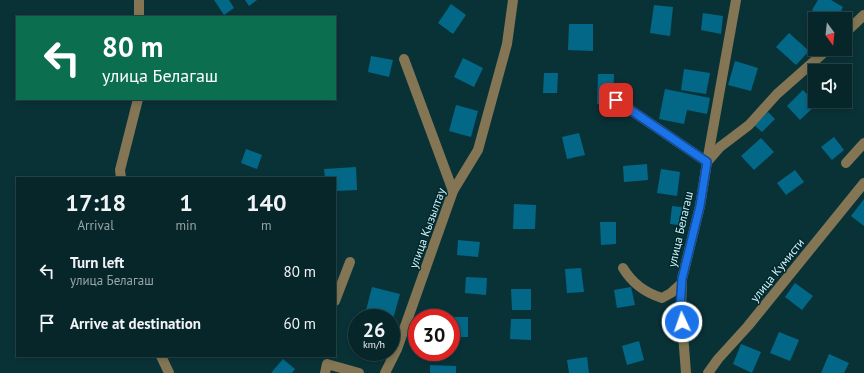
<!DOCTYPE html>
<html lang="en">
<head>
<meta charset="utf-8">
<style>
	body { margin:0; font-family:"PT Sans",sans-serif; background:#153235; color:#f1f3f6; height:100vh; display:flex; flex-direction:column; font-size:15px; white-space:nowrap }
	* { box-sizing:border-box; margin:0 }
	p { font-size:13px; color:#98a5a8 }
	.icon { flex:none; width:22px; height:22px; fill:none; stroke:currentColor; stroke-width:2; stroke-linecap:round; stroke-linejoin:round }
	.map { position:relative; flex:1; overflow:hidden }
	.details { position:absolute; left:16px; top:177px; width:320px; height:180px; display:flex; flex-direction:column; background:#072629; border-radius:0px; box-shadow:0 2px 6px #0003,0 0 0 1px #284346 }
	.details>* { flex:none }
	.banner { position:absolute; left:16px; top:16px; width:320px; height:84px; border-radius:0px; box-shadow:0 2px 6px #0003,0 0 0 1px #284346; background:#0b6e4f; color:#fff; overflow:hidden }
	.needle { width:26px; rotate:165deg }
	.fabs { position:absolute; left:808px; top:12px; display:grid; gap:8px }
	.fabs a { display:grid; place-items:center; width:44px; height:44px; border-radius:0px; background:#072629; box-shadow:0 2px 6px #0003,0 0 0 1px #284346; font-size:20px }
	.speed { position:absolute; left:348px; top:309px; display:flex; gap:8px; font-size:20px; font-weight:700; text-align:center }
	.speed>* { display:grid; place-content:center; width:52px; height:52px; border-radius:50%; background:#072629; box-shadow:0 2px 6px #0003,0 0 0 1px #284346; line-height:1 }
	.speed small { font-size:10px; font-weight:400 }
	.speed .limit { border:6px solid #d22; background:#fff; color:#111 }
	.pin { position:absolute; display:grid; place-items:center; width:34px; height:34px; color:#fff; margin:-17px; border-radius:8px; box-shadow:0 2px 6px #0006 }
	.me { position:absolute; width:44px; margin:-22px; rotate:357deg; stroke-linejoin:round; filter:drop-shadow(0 0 3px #0008) }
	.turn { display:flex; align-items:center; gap:14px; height:84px; padding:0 20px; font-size:18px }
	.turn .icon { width:52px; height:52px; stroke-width:2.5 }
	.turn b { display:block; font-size:28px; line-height:34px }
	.eta { display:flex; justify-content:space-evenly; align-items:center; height:68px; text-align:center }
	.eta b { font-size:24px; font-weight:700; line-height:28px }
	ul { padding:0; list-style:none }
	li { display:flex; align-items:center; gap:12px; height:52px; padding:0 20px }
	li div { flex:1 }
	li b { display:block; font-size:15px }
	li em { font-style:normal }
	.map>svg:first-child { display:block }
	.building { fill:#036887 }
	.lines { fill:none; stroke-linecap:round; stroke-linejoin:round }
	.minor { stroke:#847654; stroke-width:10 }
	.route-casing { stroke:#114b97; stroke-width:10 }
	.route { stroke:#1a73e8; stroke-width:7 }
	.labels { text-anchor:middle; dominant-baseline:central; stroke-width:3; stroke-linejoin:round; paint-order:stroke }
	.street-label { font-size:12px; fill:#d1f4f9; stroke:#00282d }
</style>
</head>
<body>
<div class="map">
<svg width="864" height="373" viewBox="0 0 864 373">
	<rect width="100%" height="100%" fill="#093237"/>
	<g class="building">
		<polygon points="214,0 229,0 234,8 224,15"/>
		<polygon points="245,0 257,0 249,6"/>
		<polygon points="818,0 831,0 843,7 837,19 827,19 812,10"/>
		<polygon points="451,4 466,15 453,34 438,23"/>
		<polygon points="654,5 673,7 670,36 650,33"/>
		<polygon points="703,13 723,16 721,34 701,30"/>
		<polygon points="569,24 593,24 593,51 568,50"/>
		<polygon points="789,33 809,51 796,65 776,47"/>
		<polygon points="371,56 393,60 389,77 368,72"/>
		<polygon points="463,58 483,68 474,87 454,77"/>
		<polygon points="735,61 758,68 751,91 728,85"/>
		<polygon points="684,69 710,73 706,94 681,90"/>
		<polygon points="544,73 558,73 557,93 543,93"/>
		<polygon points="598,74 614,74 613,105 597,104"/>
		<polygon points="665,89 710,98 707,114 687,110 684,124 659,119"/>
		<polygon points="803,90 817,104 800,120 787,106"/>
		<polygon points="456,105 478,111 471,137 449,131"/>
		<polygon points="768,112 775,119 762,132 754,125"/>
		<polygon points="579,133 585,155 567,159 562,137"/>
		<polygon points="834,137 844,150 832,160 821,147"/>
		<polygon points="761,138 774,152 754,170 741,156"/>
		<polygon points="246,149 262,155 257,169 241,163"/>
		<polygon points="647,164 648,180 624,182 623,166"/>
		<polygon points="356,167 357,190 335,191 335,178 325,178 324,169"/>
		<polygon points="661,169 680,172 677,196 657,193"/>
		<polygon points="795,170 804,182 786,195 777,183"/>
		<polygon points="864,199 864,226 851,216"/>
		<polygon points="514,204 536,205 535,229 513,229"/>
		<polygon points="672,206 689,208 687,226 670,224"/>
		<polygon points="600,222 616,222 616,244 601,245"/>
		<polygon points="458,240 480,242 478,257 457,255"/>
		<polygon points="581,268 584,292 567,293 565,269"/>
		<polygon points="466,277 487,278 486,295 465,293"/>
		<polygon points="795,283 813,296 802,310 785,297"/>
		<polygon points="372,287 400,294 391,326 391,318 364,318"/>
		<polygon points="631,287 635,305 617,308 614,290"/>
		<polygon points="511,289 531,289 531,310 512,310"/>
		<polygon points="452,317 468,317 468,337 451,337"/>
		<polygon points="511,319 531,319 531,340 510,339"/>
		<polygon points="779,332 799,340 790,361 770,353"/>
		<polygon points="639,341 644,360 627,365 622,346"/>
		<polygon points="741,344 761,352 752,373 733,364"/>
		<polygon points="829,354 849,363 844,373 821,373"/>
		<polygon points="587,357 589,373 569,373 567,360"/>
		<polygon points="283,359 295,369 292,373 271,373"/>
		<polygon points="430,365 456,366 456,373 430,373"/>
	</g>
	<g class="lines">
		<g class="minor">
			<polyline points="139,0 139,17"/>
			<polyline points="845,33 864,15"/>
			<polyline points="404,59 453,191"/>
			<polyline points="616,100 707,162 720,147 749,125 777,94 828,49"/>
			<polyline points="846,163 864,143"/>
			<polyline points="121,178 120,170 138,99"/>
			<path d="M623,268C632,283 646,293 662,298L671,293L682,283"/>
			<polyline points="335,301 350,262"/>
			<polyline points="161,356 169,373"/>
			<polyline points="325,373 327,364 359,373"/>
			<polyline points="385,373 397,349 453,191 478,150 507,44 513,0"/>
			<polyline points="686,373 681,308 682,279 700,206 707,162 736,0"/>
			<polyline points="708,373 718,359 748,326 864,183"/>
		</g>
	</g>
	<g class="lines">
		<defs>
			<polyline id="route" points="616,100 707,162 700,206 682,279 680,308 682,322"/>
		</defs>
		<use href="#route" class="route-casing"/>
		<use href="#route" class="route"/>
	</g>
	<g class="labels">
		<g class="street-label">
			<text transform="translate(427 228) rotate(-70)">улица Кызылтау</text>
			<text transform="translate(680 229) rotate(-77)">улица Белагаш</text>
			<text transform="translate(777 270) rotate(-51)">улица Кумисти</text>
		</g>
	</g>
</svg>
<div class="fabs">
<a><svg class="needle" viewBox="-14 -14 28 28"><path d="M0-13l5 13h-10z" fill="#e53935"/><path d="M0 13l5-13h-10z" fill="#98a5a8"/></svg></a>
<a><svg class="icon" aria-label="sound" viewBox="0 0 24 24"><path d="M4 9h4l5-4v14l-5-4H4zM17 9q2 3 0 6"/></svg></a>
</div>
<div class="speed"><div>26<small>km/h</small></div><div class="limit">30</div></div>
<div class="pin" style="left:616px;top:100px;background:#d93025"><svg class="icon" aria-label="arrive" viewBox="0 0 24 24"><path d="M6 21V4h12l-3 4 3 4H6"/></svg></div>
<svg class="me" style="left:682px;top:322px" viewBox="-20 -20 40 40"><circle r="17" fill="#1a73e8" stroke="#fff" stroke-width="3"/><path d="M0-11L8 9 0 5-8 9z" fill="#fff"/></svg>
<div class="banner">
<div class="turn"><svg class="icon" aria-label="left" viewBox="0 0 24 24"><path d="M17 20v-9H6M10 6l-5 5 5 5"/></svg><div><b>80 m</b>улица Белагаш</div></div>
</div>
<section class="details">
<div class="eta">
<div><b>17:18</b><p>Arrival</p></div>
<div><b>1</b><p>min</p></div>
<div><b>140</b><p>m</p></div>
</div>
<ul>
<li><svg class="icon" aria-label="left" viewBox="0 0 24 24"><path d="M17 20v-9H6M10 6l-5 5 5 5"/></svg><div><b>Turn left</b><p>улица Белагаш</p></div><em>80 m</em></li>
<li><svg class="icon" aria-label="arrive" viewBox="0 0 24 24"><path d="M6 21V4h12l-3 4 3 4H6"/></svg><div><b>Arrive at destination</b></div><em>60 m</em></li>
</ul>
</section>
</div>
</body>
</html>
